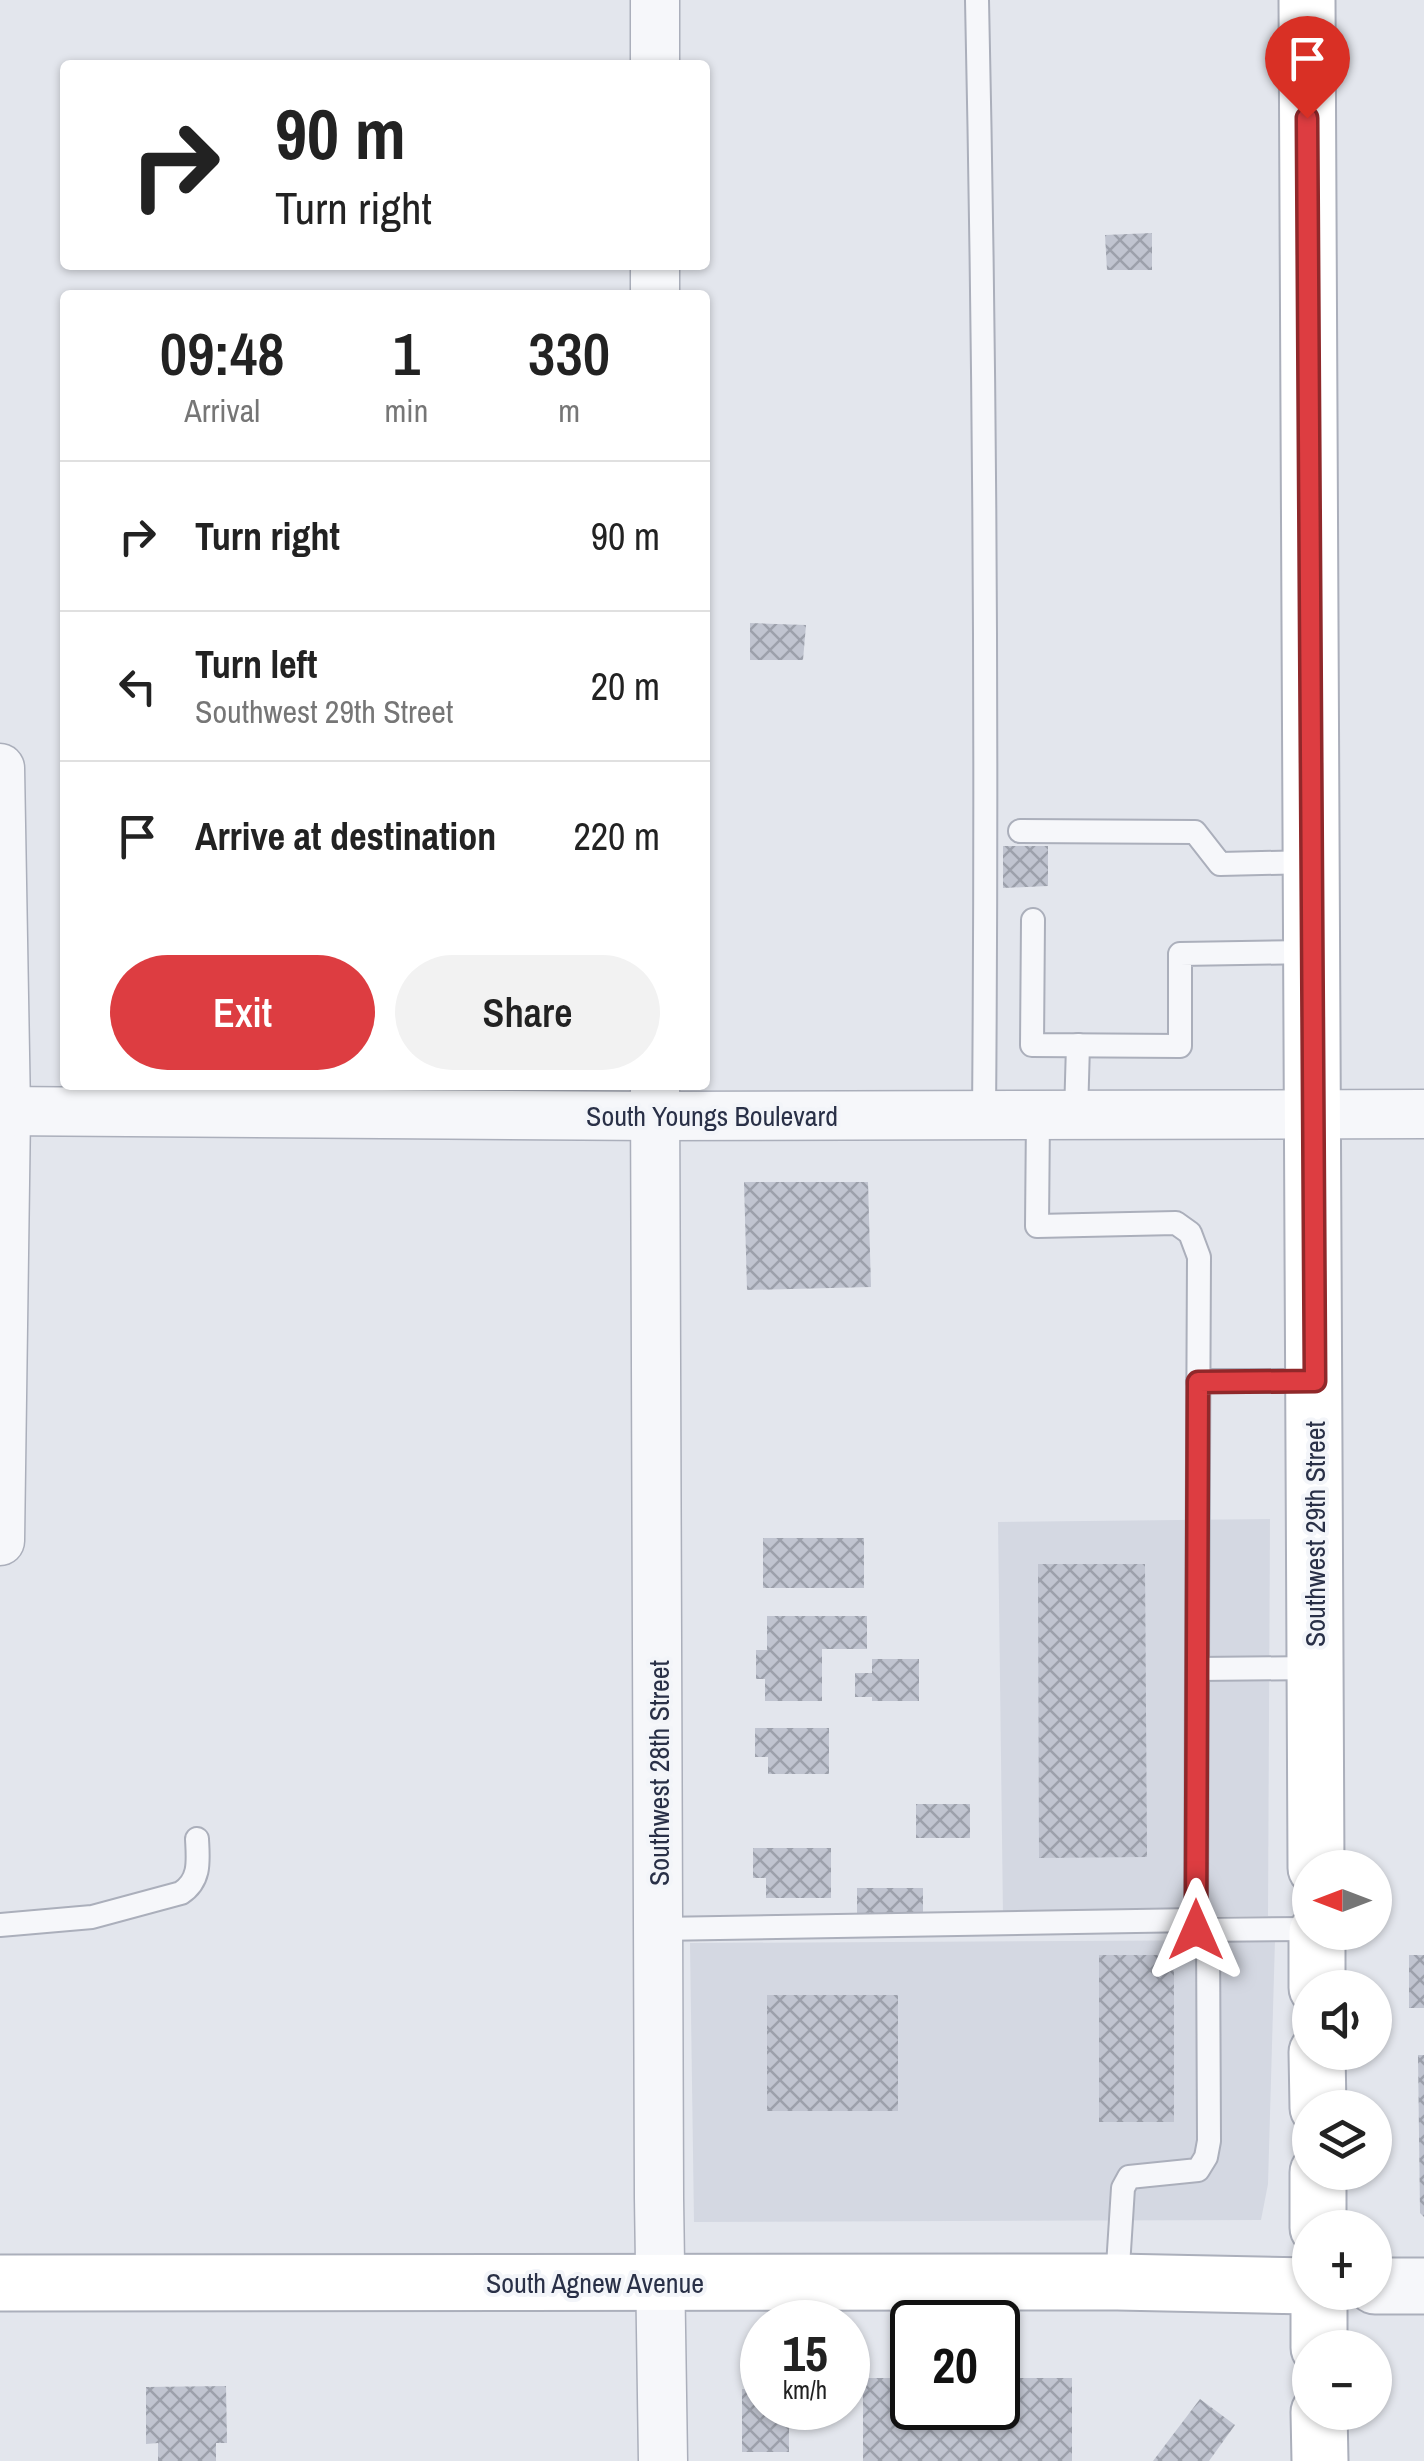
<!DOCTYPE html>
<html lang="en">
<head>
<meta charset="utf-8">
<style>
	body { margin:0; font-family:"Archivo Narrow",sans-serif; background:#f2f2f2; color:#222; height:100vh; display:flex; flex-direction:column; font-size:38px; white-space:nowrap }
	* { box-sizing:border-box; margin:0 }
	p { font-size:32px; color:#767676 }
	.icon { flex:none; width:55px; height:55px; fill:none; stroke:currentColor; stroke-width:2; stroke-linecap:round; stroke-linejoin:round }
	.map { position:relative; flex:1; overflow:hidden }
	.panel { position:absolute; left:60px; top:290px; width:650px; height:800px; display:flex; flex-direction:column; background:#fff; border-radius:10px; box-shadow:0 2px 8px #0004 }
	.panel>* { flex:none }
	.top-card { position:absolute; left:60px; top:60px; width:650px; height:210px; border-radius:10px; box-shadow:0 2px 8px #0004; background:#fff; color:#222; overflow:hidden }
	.needle { width:65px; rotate:270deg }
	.buttons { position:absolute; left:1292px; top:1850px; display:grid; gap:20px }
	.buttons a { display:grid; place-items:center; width:100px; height:100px; border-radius:50%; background:#fff; box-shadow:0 2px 8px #0004; font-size:50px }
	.speed { position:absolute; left:740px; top:2300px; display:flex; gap:20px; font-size:50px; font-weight:700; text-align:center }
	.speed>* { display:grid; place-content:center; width:130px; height:130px; border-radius:50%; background:#fff; box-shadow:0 2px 8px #0004; line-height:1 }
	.speed small { font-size:25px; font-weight:400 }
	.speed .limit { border:5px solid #111; border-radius:15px; background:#fff; color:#111 }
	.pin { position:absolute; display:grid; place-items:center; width:85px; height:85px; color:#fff; margin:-102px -42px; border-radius:50% 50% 50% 0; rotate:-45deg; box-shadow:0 0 10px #0007 }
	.pin .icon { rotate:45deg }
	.me { position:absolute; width:110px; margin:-55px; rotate:0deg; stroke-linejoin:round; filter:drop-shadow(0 0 8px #0008) }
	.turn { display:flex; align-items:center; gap:35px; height:210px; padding:0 50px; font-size:45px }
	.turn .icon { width:130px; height:130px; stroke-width:2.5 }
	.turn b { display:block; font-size:70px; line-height:85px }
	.eta { display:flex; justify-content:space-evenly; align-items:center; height:170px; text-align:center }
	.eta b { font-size:60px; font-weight:600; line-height:70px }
	.button { display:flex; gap:20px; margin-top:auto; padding:20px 50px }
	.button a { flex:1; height:115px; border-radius:60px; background:#dd3d41; color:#fff; font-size:40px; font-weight:600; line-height:115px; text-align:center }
	.button a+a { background:#f2f2f2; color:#222 }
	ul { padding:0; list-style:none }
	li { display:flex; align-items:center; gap:30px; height:150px; padding:0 50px; border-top:2px solid #e0e0e0 }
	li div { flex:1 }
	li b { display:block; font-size:38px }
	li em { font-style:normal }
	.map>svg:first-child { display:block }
	.built { fill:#d4d8e2 }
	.building { fill:url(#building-cross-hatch) }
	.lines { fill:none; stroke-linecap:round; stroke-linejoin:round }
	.service-casing { stroke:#abafbb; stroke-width:26 }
	.minor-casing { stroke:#abafbb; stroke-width:51 }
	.tertiary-casing { stroke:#abafbb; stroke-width:59 }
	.secondary-casing { stroke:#abafbb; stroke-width:59 }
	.service { stroke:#f6f7fa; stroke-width:22 }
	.minor { stroke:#f6f7fa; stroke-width:48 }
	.tertiary { stroke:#f6f7fa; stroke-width:55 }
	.secondary { stroke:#fff; stroke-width:55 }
	.route-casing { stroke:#90282a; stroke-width:25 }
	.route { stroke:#dd3d41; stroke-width:18 }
	.labels { text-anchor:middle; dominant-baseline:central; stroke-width:8; stroke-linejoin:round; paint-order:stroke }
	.street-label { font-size:28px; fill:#293047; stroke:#f3f5f9 }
</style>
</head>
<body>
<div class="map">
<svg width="1424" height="2461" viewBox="0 0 1424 2461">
	<defs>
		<pattern id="building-cross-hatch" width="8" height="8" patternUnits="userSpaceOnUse" patternTransform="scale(2.5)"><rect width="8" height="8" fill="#c0c4d0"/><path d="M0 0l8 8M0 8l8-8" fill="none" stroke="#9ca0ab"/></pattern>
	</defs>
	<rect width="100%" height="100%" fill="#e3e6ed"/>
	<g class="built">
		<polygon points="1270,1519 1268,1916 1003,1916 998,1522"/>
		<polygon points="1275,1940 1268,2184 1261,2220 694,2222 690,1943"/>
	</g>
	<g class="building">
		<polygon points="1152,233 1152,270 1107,270 1105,235"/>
		<polygon points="750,623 806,625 803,660 750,660"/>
		<polygon points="1003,846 1048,846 1048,886 1003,888"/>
		<polygon points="744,1182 868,1182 871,1287 747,1290"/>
		<rect x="763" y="1538" width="101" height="50"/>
		<polygon points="1038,1564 1145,1564 1147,1857 1039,1858"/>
		<polygon points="767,1616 867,1616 867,1649 822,1649 822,1701 765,1701 765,1679 756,1679 756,1650 767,1650"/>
		<polygon points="872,1659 919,1659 919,1701 872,1701 872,1697 855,1697 855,1673 872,1673"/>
		<polygon points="755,1728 829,1728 829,1774 768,1774 768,1757 755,1757"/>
		<rect x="916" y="1804" width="54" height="34"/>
		<polygon points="753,1848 831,1848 831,1898 766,1898 766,1878 753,1878"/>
		<rect x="857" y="1888" width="66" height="27"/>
		<rect x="1099" y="1955" width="75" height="167"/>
		<rect x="1409" y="1955" width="15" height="53"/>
		<rect x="767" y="1995" width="131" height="116"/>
		<polygon points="1418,2055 1424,2055 1424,2217 1420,2213"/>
		<polygon points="863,2378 912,2378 912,2408 998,2408 998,2378 1072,2378 1072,2461 863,2461"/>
		<polygon points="226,2386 227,2443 216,2443 216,2461 158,2461 158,2443 146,2444 146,2387"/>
		<polygon points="742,2389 762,2389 762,2408 789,2408 789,2452 742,2452"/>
		<polygon points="1200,2399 1235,2425 1209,2461 1153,2461"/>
	</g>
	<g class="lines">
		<defs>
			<g id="service">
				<path d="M977,0C985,372 987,744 984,1116"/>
				<polyline points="1020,831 1195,832 1220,864 1311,862"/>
				<polyline points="1033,920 1032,1045 1180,1046 1180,954 1311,952"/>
				<polyline points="1038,1115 1037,1226 1176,1223 1190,1233 1199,1257 1197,1669"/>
				<polyline points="1076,1115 1078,1045"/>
				<polyline points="1198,1381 1315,1381"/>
				<path d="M0,1925L92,1917L181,1893C201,1880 198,1860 197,1839"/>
				<polyline points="659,1929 1196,1920"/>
				<polyline points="1310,1929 1196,1930 1197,1669 1316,1668"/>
				<polyline points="1117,2282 1123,2188 1129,2177 1198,2170 1206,2157 1209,2141 1208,1930"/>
			</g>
			<g id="minor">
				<polyline points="655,0 655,65"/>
				<polyline points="655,265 655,295"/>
				<polyline points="0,768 6,1111 0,1541"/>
				<polyline points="655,1085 659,2198 663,2461"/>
				<polyline points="0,1111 655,1116 1424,1114"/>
			</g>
			<polyline id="tertiary" points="1375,2286 1424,2286"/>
			<g id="secondary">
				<polyline points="1307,0 1316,1868"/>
				<polyline points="1317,1932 1317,1988"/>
				<polyline points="1317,2052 1318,2108"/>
				<polyline points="1318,2172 1318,2228"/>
				<polyline points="0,2283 1117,2282 1310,2286"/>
				<polyline points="1319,2292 1319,2348"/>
				<polyline points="1319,2412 1320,2461"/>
			</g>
		</defs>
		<use href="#service" class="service-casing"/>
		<use href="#minor" class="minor-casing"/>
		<use href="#tertiary" class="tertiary-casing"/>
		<use href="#secondary" class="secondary-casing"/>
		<use href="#service" class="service"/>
		<use href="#minor" class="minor"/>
		<use href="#tertiary" class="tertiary"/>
		<use href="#secondary" class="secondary"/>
	</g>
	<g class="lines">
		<defs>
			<polyline id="route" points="1196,1930 1198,1382 1315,1381 1307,118"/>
		</defs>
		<use href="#route" class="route-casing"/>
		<use href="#route" class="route"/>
	</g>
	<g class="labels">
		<g class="street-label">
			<text x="712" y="1116">South Youngs Boulevard</text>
			<text transform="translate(1315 1534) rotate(-90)">Southwest 29th Street</text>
			<text transform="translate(659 1773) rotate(-90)">Southwest 28th Street</text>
			<text x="595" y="2283">South Agnew Avenue</text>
		</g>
	</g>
</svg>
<div class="buttons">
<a><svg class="needle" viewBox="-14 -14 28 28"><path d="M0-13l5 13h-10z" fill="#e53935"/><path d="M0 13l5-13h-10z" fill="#767676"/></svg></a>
<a><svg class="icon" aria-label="sound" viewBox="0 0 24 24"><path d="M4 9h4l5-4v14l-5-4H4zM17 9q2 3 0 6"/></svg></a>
<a><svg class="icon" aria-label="layers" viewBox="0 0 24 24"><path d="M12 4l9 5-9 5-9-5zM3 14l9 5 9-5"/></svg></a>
<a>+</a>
<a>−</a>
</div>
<div class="speed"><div>15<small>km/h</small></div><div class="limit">20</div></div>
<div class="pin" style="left:1307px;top:118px;background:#d93025"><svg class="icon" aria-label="arrive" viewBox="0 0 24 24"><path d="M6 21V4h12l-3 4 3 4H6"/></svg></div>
<svg class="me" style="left:1196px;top:1930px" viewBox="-20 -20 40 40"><path d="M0-17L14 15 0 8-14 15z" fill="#dd3d41" stroke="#fff" stroke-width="4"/></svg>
<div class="top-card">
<div class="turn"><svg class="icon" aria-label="right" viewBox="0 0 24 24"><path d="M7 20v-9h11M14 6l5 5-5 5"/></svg><div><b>90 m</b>Turn right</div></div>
</div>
<section class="panel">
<div class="eta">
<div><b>09:48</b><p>Arrival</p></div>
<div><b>1</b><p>min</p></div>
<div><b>330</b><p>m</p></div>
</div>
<ul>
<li><svg class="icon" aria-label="right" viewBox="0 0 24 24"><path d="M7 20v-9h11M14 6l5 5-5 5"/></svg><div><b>Turn right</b></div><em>90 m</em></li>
<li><svg class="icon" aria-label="left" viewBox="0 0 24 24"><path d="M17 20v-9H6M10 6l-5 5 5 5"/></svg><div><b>Turn left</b><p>Southwest 29th Street</p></div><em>20 m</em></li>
<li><svg class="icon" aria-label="arrive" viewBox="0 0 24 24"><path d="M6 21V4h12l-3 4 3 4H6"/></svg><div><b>Arrive at destination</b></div><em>220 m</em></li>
</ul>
<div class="button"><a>Exit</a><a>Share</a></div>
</section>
</div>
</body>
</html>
